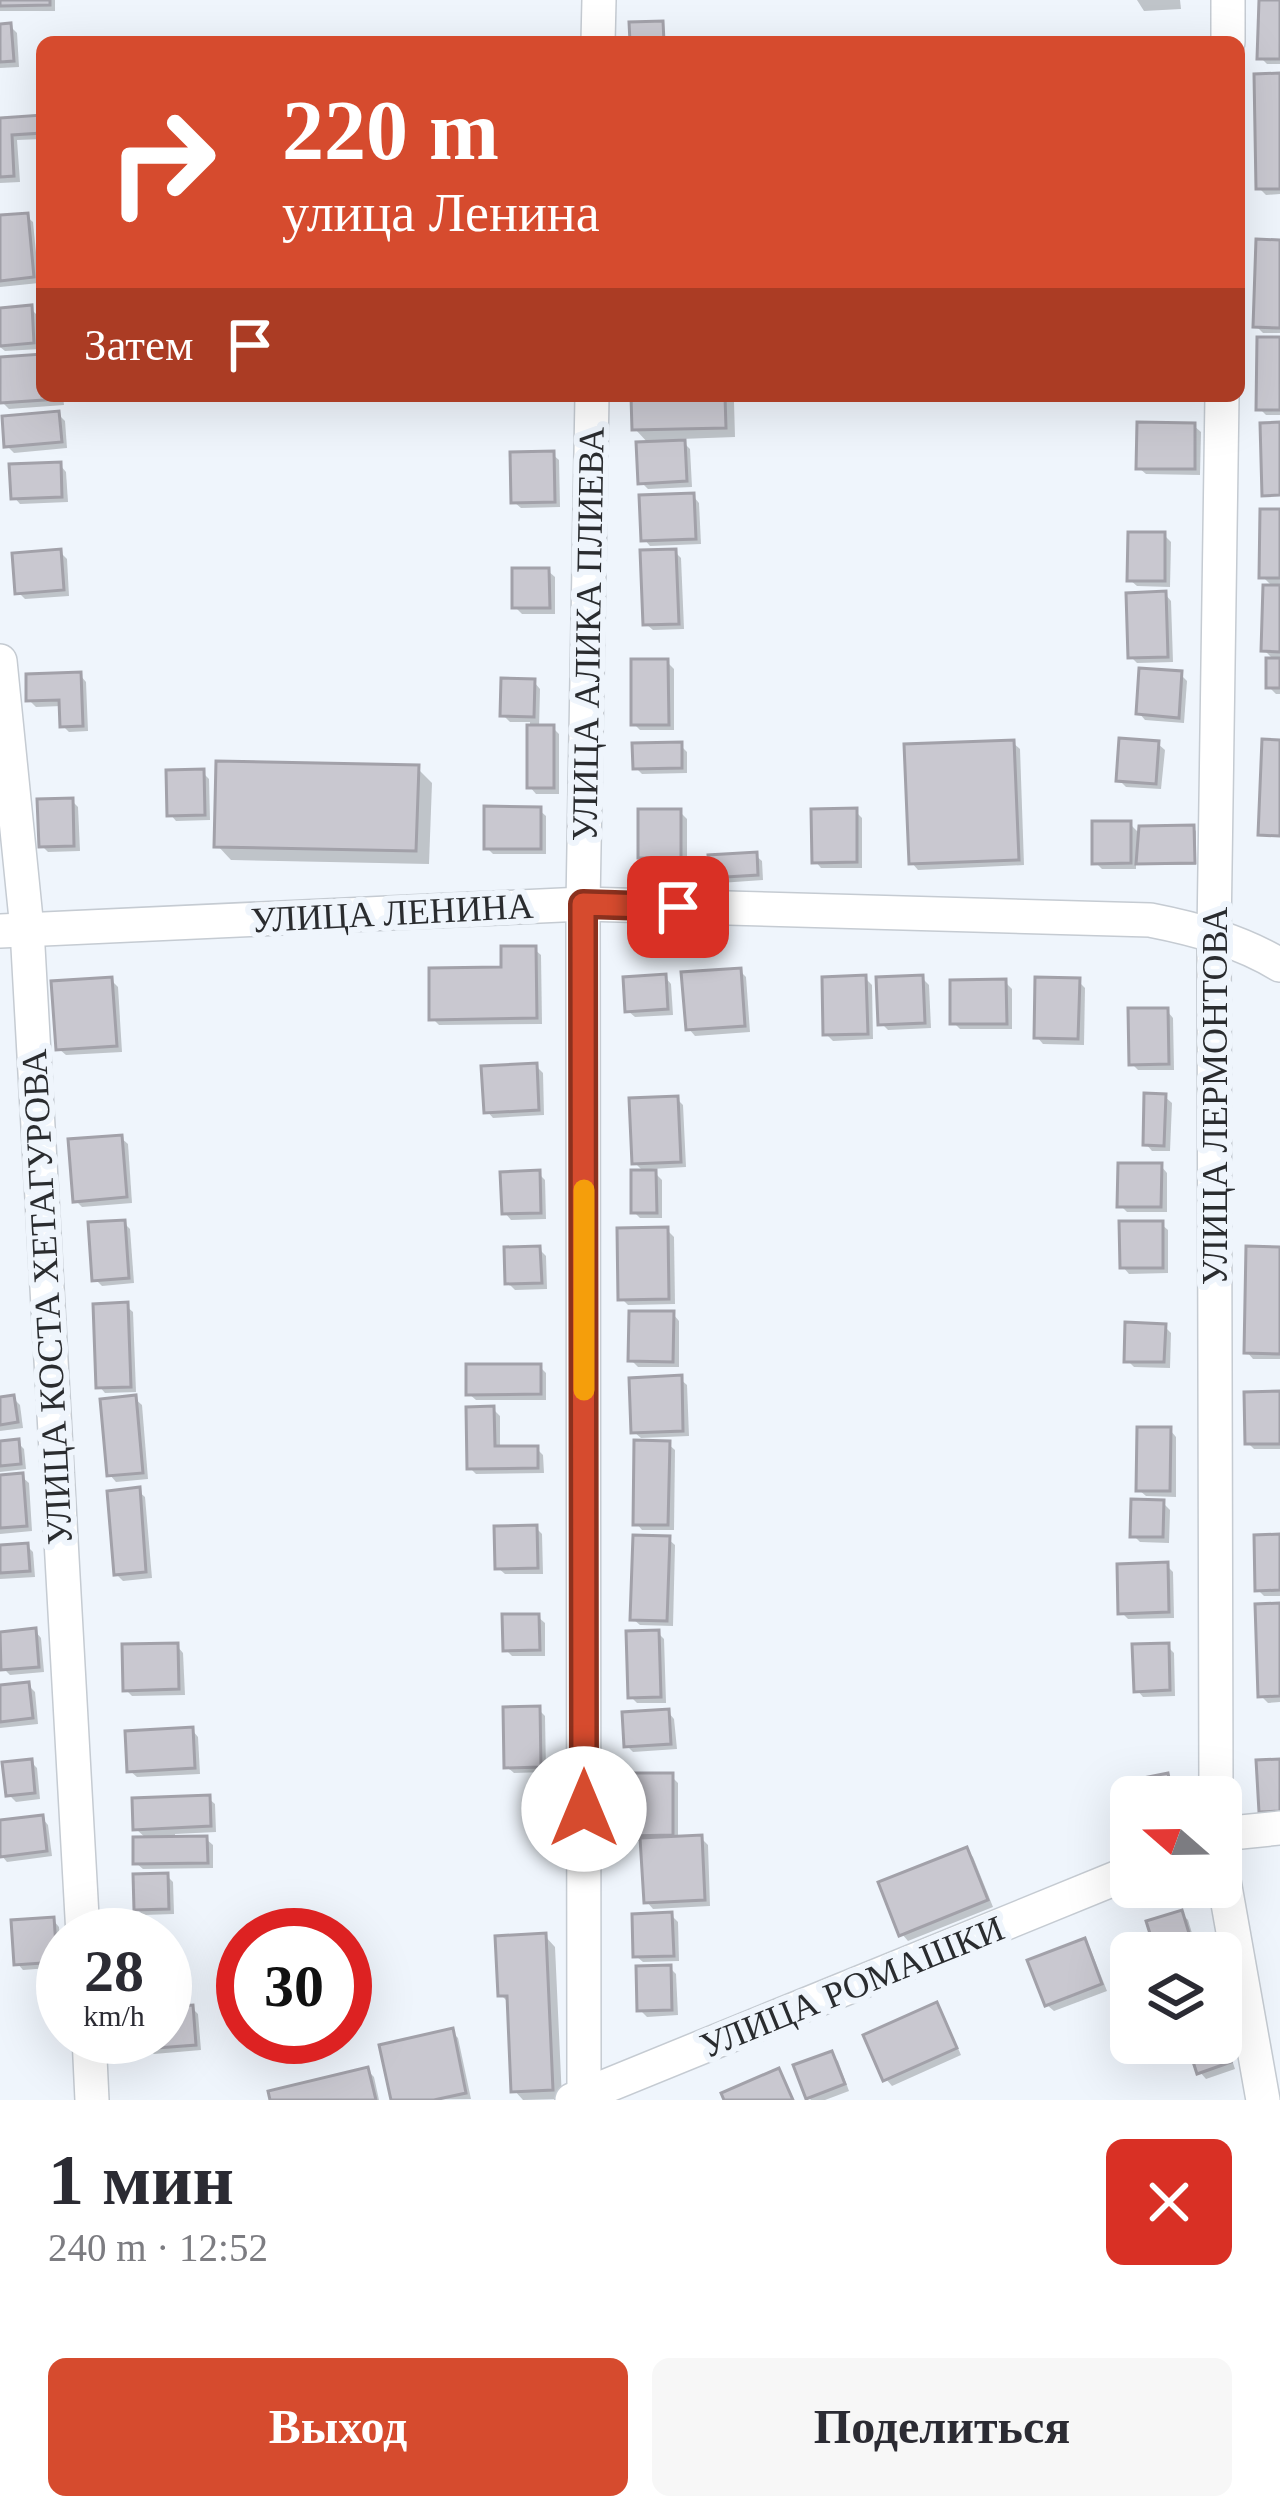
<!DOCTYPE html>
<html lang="ru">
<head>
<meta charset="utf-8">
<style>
	body { margin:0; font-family:"Times New Roman",serif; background:#f7f7f7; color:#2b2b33; height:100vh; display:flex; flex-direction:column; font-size:45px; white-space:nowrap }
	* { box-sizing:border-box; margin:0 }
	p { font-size:39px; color:#7c7c81 }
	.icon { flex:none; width:66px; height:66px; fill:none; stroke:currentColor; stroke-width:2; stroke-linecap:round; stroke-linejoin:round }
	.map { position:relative; height:2100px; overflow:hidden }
	.sheet { display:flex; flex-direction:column; background:#fff; flex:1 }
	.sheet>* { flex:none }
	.banner { position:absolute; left:36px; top:36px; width:1209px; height:366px; border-radius:18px; box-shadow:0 12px 48px #0002; background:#d64b2e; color:#fff; overflow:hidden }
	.needle { width:78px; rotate:290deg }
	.fabs { position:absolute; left:1110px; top:1776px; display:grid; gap:24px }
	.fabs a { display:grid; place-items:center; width:132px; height:132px; border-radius:18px; background:#fff; box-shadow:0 12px 48px #0002; font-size:60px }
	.speed { position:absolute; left:36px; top:1908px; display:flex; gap:24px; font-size:60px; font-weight:700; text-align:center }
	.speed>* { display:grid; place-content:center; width:156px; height:156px; border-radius:50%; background:#fff; box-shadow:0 12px 48px #0002; line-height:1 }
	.speed small { font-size:30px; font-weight:400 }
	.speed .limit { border:18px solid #d22; background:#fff; color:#111 }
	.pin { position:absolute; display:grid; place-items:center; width:102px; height:102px; color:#fff; margin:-51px; border-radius:24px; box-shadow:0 6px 18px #0006 }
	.me { position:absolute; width:132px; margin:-66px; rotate:0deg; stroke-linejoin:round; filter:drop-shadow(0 0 9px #0008) }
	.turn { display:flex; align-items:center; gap:42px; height:252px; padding:0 48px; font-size:54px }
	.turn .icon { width:156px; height:156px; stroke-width:2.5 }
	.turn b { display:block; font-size:84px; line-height:102px }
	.then { display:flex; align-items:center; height:114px; padding:0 48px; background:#0003; gap:24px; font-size:45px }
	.round { display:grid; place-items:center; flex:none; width:126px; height:126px; border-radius:18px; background:#f7f7f7 }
	.overview { display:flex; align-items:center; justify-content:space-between; height:204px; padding:0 48px }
	h1 { font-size:72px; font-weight:800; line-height:90px }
	.cta { display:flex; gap:24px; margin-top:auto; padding:24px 48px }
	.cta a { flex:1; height:138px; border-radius:18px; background:#d64b2e; color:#fff; font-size:48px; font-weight:800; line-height:138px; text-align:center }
	.cta a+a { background:#f7f7f7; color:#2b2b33 }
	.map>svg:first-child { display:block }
	.shadow { fill:#0003 }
	.building { fill:#c9c8d0; stroke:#a2a1a9; stroke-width:3 }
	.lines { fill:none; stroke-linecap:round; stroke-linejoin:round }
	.minor-casing { stroke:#c5cbd2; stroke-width:36 }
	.minor { stroke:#fff; stroke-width:33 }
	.route-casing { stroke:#8b311e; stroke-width:30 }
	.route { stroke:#d64b2e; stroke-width:21 }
	.slow { stroke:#f59e0b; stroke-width:21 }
	.labels { text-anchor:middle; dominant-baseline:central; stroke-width:12; stroke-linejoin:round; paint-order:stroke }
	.street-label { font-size:36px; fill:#2a2c2f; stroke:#eff5fc }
</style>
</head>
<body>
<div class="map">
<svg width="1280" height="2100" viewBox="0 0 1280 2100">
	<rect width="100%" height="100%" fill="#eff5fc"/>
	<g class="shadow">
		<rect x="0" y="0" width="55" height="11"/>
		<polygon points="1137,0 1180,0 1181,9 1144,11"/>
		<polygon points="1262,0 1280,0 1280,64 1267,64 1260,57"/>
		<polygon points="10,26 17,33 19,67 0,68 0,27"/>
		<polygon points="1280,76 1280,194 1266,195 1259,188"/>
		<polygon points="42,118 42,139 17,140 20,182 0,183 0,121"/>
		<polygon points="26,216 33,222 39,283 0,287 0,218"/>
		<polygon points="1280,243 1280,333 1263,333 1256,326"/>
		<polygon points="30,308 37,315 40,349 5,351 0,347 0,311"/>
		<polygon points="1280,340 1280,415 1266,415 1259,408"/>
		<polygon points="42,357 42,396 63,396 64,405 9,409 2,402 0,360"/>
		<polygon points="634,396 728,396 734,402 735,437 680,439 690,449 692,487 648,489 641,482 650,445 635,429"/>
		<polygon points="58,414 65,421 67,448 14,453 7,446"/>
		<polygon points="1194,426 1201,432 1200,475 1146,474 1139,468"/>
		<polygon points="552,454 559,460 560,507 521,508 514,502"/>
		<polygon points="60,465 66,472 68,502 20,504 14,497"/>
		<polygon points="693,496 699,503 701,544 650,546 644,539"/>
		<polygon points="1280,512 1280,694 1276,694 1269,687 1275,661 1264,650 1274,588 1262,576"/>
		<polygon points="1164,535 1171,542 1170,587 1137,586 1130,580"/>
		<polygon points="60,552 67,559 69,596 25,599 18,592"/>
		<polygon points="675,552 681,558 684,629 653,630 646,624"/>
		<polygon points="548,571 555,577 555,614 522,614 515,607"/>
		<polygon points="1165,594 1171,601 1173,662 1137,663 1130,656"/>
		<polygon points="667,662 674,669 674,730 640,730 634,724"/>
		<polygon points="1180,674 1187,681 1184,723 1145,720 1139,713"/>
		<polygon points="80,675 86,682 88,731 69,732 63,726 62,706 36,707 29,700"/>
		<polygon points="534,682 540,689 539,728 553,728 559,734 559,794 536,794 530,787 530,722 510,722 503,715"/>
		<polygon points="1013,743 1020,749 1024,865 918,870 912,863"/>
		<polygon points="1158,744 1165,750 1161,789 1126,787 1119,780"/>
		<polygon points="680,745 687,752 687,773 642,774 636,768"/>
		<polygon points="417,768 432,783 429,864 231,860 217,845"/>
		<polygon points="202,772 209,779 210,820 176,821 170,814"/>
		<polygon points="72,801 78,807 80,851 48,852 42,846"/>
		<polygon points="539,810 546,816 546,854 493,854 487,848"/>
		<polygon points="855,811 862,818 862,868 821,868 815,861"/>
		<polygon points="680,812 687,819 687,863 647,863 641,857"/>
		<polygon points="1130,824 1141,835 1193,828 1196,831 1196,865 1142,865 1136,859 1136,869 1102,869 1095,862"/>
		<polygon points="755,855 762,861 763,880 720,883 713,877"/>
		<polygon points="534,949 541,955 542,1024 439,1025 432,1018"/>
		<polygon points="740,971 746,977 750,1032 695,1036 689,1029"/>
		<polygon points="665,977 671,984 673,1015 635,1017 628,1011"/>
		<polygon points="865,978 872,985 873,1039 833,1041 826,1034"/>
		<polygon points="922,978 929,985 931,1028 888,1030 881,1023"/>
		<polygon points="111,980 118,987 122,1052 66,1055 59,1049"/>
		<polygon points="1078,981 1085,988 1084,1045 1043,1044 1037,1037"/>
		<polygon points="1005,982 1012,989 1012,1029 960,1029 953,1022"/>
		<polygon points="1167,1011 1173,1018 1174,1070 1138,1070 1132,1064"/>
		<polygon points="536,1066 543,1073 544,1115 493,1118 487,1111"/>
		<polygon points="1165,1097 1172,1103 1170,1151 1152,1151 1146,1144"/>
		<polygon points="677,1099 683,1105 686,1167 651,1169 662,1180 662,1218 640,1218 634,1212 645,1173 635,1163"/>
		<polygon points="121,1138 128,1144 132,1203 82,1207 76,1201"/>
		<polygon points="1161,1166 1167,1173 1167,1212 1127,1212 1120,1205"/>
		<polygon points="538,1173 545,1180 546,1219 511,1220 505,1213"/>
		<polygon points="124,1223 130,1229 134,1283 102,1286 95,1279"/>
		<polygon points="1161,1224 1168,1230 1168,1273 1129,1274 1123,1267"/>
		<polygon points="667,1230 674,1237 675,1304 628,1305 621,1298"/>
		<polygon points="539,1249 546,1256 547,1289 515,1290 508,1283"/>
		<polygon points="1280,1250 1280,1359 1253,1359 1247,1352"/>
		<polygon points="126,1306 133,1312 136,1392 105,1393 99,1386"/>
		<polygon points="673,1314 679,1321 679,1367 638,1367 631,1360"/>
		<polygon points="1165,1327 1171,1333 1170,1368 1134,1367 1127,1360"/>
		<polygon points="540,1367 546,1373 546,1400 476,1400 469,1394"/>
		<polygon points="680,1379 687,1385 689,1436 641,1438 634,1432"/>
		<polygon points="1280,1394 1280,1449 1254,1449 1248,1443"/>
		<polygon points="13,1398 20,1405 23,1428 0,1431 0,1400"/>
		<polygon points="135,1399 142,1405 148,1479 116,1482 110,1475"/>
		<polygon points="493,1409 500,1416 500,1449 537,1449 543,1455 544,1473 476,1474 470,1468"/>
		<polygon points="1170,1430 1176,1437 1176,1497 1146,1496 1139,1490"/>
		<polygon points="17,1442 24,1449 26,1469 0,1472 0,1444"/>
		<polygon points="668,1444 675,1450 674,1530 642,1530 636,1523"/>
		<polygon points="22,1477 29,1483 32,1531 0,1534 0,1478"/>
		<polygon points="138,1491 145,1497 152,1578 123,1581 116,1574"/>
		<polygon points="1163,1503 1170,1510 1169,1543 1140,1542 1133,1535"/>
		<polygon points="536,1528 542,1534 543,1574 505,1574 498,1568"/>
		<polygon points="1280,1537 1280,1596 1264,1596 1258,1590"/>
		<polygon points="668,1539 675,1545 673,1626 640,1625 633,1619"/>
		<polygon points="27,1546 33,1552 35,1577 0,1579 0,1548"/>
		<polygon points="1166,1565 1173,1572 1174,1618 1128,1619 1121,1612"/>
		<polygon points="1280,1606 1280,1702 1268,1703 1261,1696"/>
		<polygon points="538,1617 545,1623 545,1656 512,1656 506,1650"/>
		<polygon points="35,1631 41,1638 44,1672 10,1675 4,1669"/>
		<polygon points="658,1633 664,1639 666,1703 637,1703 631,1697"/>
		<polygon points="177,1646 183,1653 185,1695 132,1696 126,1690"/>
		<polygon points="1167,1646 1174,1653 1175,1696 1143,1697 1137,1690"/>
		<polygon points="28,1685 35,1692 38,1724 0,1728 0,1688"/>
		<polygon points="538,1709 545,1716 546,1772 514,1773 507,1767"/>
		<polygon points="668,1712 674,1719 677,1749 633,1752 627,1746"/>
		<polygon points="192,1730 198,1737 200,1774 137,1777 130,1771"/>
		<polygon points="31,1762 37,1768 40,1799 16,1802 9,1795"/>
		<polygon points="671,1776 678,1783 678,1839 701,1838 708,1845 710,1906 653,1909 647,1902 644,1841 635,1841 629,1834"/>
		<polygon points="208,1798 215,1804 216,1832 175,1834 175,1839 206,1839 213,1845 213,1868 143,1869 136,1863 148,1840 136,1829"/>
		<polygon points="42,1818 48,1825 52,1856 7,1862 1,1855 0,1823"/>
		<polygon points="966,1850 973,1857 993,1907 908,1941 902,1934"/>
		<polygon points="167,1876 173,1882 174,1914 143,1915 137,1909"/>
		<polygon points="1181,1913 1188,1920 1198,1953 1159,1953"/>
		<polygon points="671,1915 678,1922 679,1961 643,1962 636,1956"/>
		<polygon points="53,1920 59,1927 62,1967 23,1970 17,1963"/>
		<polygon points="545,1936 555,1947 562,2099 523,2100 514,2090 510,2004 501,1995"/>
		<polygon points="1084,1942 1090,1948 1107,1991 1054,2011 1047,2005"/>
		<polygon points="670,1968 676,1974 678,2015 647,2017 640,2010"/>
		<polygon points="936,2006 942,2012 961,2055 892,2086 886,2079"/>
		<polygon points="192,2008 198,2014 201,2050 154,2054 147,2048 146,2037 165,2037 165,2010"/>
		<polygon points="1221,2027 1235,2069 1206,2079 1200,2072 1190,2043 1221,2043"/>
		<polygon points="452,2032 458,2038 471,2099 394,2100"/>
		<polygon points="831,2054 838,2061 849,2091 825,2100 811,2100 808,2097"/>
		<polygon points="367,2070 374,2077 379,2100 273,2100"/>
	</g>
	<g class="building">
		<polygon points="0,0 50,0 50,5 0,6"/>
		<polygon points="1259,0 1280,0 1280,59 1257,59"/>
		<polygon points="663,21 664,42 630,42 629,22"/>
		<polygon points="11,23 14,61 0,62 0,24"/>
		<polygon points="1280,73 1280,189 1256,189 1254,74"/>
		<polygon points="42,115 42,133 12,135 14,176 0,177 0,118"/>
		<polygon points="28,213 34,277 0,281 0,215"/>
		<polygon points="1256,239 1280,240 1280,328 1253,327"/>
		<polygon points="32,305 34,343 0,346 0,308"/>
		<polygon points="1257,337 1280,337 1280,410 1256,410"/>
		<polygon points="42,354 42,396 58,396 58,399 0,403 0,357"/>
		<polygon points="631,396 725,396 726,428 632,430"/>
		<polygon points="59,411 62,442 4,447 2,416"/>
		<polygon points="1137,422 1195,423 1195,469 1136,469"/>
		<polygon points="1280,422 1280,495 1262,496 1260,423"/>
		<polygon points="685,440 687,481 638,484 636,442"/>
		<polygon points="554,451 555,502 511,503 510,452"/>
		<polygon points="61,462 62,497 11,499 9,464"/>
		<polygon points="694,493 696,539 641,541 639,495"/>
		<polygon points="1260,509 1280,509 1280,578 1259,578"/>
		<polygon points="1128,532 1165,532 1165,581 1127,581"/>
		<polygon points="61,549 64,590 15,594 12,553"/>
		<polygon points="676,549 679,624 643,625 640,550"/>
		<polygon points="512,568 549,568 550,608 512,608"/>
		<polygon points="1263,585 1280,585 1280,652 1261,651"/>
		<polygon points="1166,591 1168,657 1128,658 1126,593"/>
		<rect x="1266" y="658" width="14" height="30"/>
		<polygon points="631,659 668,659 669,725 631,725"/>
		<polygon points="1139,668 1182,671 1179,718 1136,714"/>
		<polygon points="81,672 83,726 60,727 59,700 26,701 26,674"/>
		<polygon points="501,678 535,679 534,717 500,716"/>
		<rect x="527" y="725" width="27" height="63"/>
		<polygon points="1119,738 1159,741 1156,784 1116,781"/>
		<polygon points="1262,739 1280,740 1280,836 1258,835"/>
		<polygon points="1014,740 1019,860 909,864 904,744"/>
		<polygon points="682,742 682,768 633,769 632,743"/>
		<polygon points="216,761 419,765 416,851 214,847"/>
		<polygon points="204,769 205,815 167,816 166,770"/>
		<polygon points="73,798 74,846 39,847 37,799"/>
		<polygon points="484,806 541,807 541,849 484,849"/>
		<polygon points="857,808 857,862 812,863 811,809"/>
		<rect x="638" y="809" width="43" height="49"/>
		<polygon points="1092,821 1131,821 1131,863 1092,864"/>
		<polygon points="1194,825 1195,863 1136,864 1139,826"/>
		<polygon points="757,852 758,875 710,878 708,855"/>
		<polygon points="501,946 536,946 537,1018 429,1020 429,968 501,967"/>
		<polygon points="741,968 745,1026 686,1030 681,972"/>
		<polygon points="666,974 668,1009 625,1012 623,977"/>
		<polygon points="866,975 868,1034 823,1035 822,977"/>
		<polygon points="923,975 925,1023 878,1025 876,977"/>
		<polygon points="112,977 117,1046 56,1050 51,981"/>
		<polygon points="1035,977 1080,978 1078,1039 1034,1038"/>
		<polygon points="1006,979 1007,1024 950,1024 950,980"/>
		<polygon points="1128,1008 1168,1008 1169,1064 1129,1065"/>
		<polygon points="537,1063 539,1110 484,1113 481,1066"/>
		<polygon points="1144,1093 1166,1094 1164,1146 1143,1145"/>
		<polygon points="678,1096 681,1162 632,1164 629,1098"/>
		<polygon points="122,1135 127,1197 73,1202 68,1139"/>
		<polygon points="1118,1163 1162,1163 1161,1207 1117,1207"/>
		<polygon points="540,1170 541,1213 502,1214 500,1172"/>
		<polygon points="631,1170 656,1170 657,1213 631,1213"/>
		<polygon points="125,1220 129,1278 92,1281 88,1222"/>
		<polygon points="1119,1221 1163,1221 1163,1268 1120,1268"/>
		<polygon points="668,1227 669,1299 618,1300 617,1228"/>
		<polygon points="540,1246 542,1283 505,1284 504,1247"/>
		<polygon points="1246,1246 1280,1247 1280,1354 1244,1353"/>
		<polygon points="128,1302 131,1387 96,1388 93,1304"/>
		<polygon points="629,1311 674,1311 673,1362 628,1361"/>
		<polygon points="1125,1322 1166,1324 1164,1362 1124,1362"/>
		<polygon points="466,1364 541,1364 541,1394 466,1395"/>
		<polygon points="682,1375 683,1431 631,1433 629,1378"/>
		<polygon points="1280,1391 1280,1444 1245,1444 1244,1392"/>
		<polygon points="14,1395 18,1422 0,1425 0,1397"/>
		<polygon points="136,1395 143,1473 107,1476 100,1399"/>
		<polygon points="494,1406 495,1446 538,1446 538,1468 467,1469 466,1407"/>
		<polygon points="1137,1427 1171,1427 1170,1491 1136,1491"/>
		<polygon points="19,1439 21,1464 0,1466 0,1441"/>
		<polygon points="634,1440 670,1441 668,1525 633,1525"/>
		<polygon points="23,1473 27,1526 0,1528 0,1475"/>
		<polygon points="140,1487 146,1572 114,1575 107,1491"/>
		<polygon points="1131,1499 1164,1500 1163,1537 1130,1537"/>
		<polygon points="537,1525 538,1568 495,1569 494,1526"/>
		<polygon points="1280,1534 1280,1590 1255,1591 1254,1535"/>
		<polygon points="633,1535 670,1536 667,1621 630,1620"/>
		<polygon points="28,1543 30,1571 0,1573 0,1545"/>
		<polygon points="1168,1562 1169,1612 1118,1614 1117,1564"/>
		<polygon points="1280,1603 1280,1696 1258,1697 1255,1604"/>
		<polygon points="502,1614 539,1614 540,1650 503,1651"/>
		<polygon points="36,1628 39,1667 1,1670 0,1632"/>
		<polygon points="659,1630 661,1697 628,1698 626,1631"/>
		<polygon points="178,1643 179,1689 123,1691 122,1644"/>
		<polygon points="1169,1643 1170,1690 1134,1692 1132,1644"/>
		<polygon points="29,1682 33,1718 0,1722 0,1685"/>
		<polygon points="540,1706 541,1767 504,1768 503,1707"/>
		<polygon points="669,1709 671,1744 624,1747 622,1712"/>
		<polygon points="193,1727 195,1768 127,1772 125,1731"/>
		<polygon points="32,1759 35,1793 6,1796 2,1762"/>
		<polygon points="1280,1759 1280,1811 1259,1812 1256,1760"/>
		<polygon points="625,1773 673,1773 673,1835 626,1836"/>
		<polygon points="1168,1773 1173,1797 1131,1797 1131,1823 1123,1782"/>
		<polygon points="210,1795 211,1826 133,1830 132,1798"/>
		<polygon points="43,1815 47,1851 0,1857 0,1820"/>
		<polygon points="702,1835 705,1900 644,1903 640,1838"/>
		<polygon points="207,1836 208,1863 133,1864 133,1837"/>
		<polygon points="967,1847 988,1900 899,1936 878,1882"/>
		<polygon points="168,1873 169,1909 134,1910 133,1874"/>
		<polygon points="1182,1910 1195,1953 1156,1953 1146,1921"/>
		<polygon points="672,1912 674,1956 633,1957 632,1914"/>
		<polygon points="54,1917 57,1962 14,1965 11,1920"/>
		<polygon points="546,1933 553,2090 511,2092 507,1996 498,1996 495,1936"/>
		<polygon points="1085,1938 1102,1984 1045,2006 1027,1960"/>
		<polygon points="671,1965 672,2010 637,2011 636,1966"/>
		<polygon points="937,2002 957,2048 883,2081 863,2035"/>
		<polygon points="193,2005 196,2045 144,2049 143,2037 165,2037 165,2007"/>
		<polygon points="453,2028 466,2093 434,2100 391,2100 379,2045"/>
		<polygon points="1221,2034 1231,2062 1197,2074 1187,2043 1221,2043"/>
		<polygon points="832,2051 845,2084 806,2099 793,2065"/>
		<polygon points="368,2067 376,2100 270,2100 268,2091"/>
		<polygon points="779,2068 793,2100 724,2100 721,2093"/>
	</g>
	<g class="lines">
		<defs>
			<g id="minor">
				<polyline points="598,42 599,0"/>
				<polyline points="1228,42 1228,0"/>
				<polyline points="0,661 27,929 83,1935"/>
				<path d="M0,931L583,904L1150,920C1196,929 1240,941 1280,965"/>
				<polyline points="1216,1797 1214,935 1222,396"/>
				<polyline points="1221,1834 1280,1828"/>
				<polyline points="1221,1864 1263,2100"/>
				<polyline points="89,2037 92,2100"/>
				<polyline points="584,2095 583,904 592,396"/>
				<polyline points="572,2100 1131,1872"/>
			</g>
		</defs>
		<use href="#minor" class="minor-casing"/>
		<use href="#minor" class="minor"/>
	</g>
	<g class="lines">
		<defs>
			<polyline id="route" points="584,1809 583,904 678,907"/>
		</defs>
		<use href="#route" class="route-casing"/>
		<use href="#route" class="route"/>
		<polyline class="slow" points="584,1190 584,1390"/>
	</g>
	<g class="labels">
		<g class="street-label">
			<text transform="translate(588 634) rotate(-89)">УЛИЦА АЛИКА ПЛИЕВА</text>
			<text transform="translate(392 913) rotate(-3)">УЛИЦА ЛЕНИНА</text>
			<text transform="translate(1215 1096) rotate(-90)">УЛИЦА ЛЕРМОНТОВА</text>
			<text transform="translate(47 1297) rotate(-93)">УЛИЦА КОСТА ХЕТАГУРОВА</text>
			<text transform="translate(852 1987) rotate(-22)">УЛИЦА РОМАШКИ</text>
		</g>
	</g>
</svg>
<div class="fabs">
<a><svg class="needle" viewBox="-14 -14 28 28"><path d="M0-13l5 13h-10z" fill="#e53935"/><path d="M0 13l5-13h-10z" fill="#7c7c81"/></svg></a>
<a><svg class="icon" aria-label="layers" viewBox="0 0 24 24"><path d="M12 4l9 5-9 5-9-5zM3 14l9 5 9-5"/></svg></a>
</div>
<div class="speed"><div>28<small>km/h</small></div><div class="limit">30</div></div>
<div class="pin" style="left:678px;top:907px;background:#d93025"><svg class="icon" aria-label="arrive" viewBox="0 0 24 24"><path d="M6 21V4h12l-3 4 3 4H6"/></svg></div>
<svg class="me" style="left:584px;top:1809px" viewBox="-20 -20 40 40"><circle r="19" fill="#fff"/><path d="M0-13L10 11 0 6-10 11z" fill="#d64b2e"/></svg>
<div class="banner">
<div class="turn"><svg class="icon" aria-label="right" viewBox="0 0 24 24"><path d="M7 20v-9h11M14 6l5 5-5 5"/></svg><div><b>220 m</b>улица Ленина</div></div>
<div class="then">Затем<svg class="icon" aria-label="arrive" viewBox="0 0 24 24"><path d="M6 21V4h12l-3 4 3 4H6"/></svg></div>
</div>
</div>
<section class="sheet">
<div class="overview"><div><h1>1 мин</h1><p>240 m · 12:52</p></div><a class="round" style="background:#d93025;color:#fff"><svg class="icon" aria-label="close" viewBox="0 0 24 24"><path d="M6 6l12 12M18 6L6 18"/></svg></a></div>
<div class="cta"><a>Выход</a><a>Поделиться</a></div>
</section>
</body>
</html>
